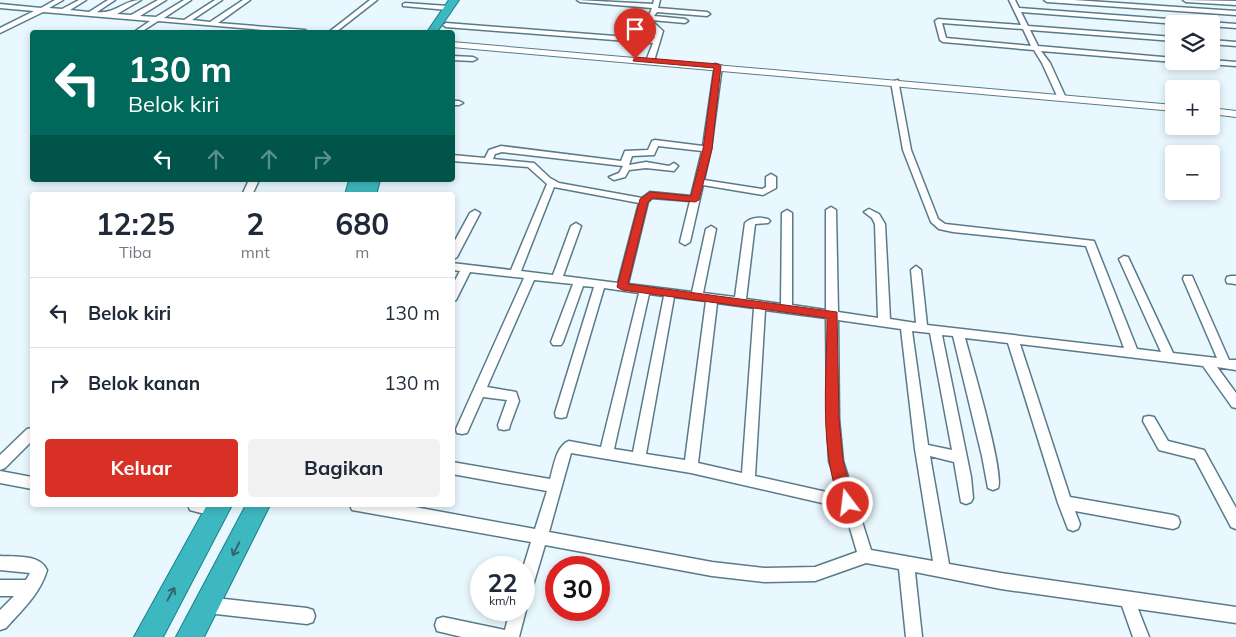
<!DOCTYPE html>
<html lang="id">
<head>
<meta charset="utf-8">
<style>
	body { margin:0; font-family:Mulish,sans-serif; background:#f2f2f3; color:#1f2937; height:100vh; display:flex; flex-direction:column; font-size:19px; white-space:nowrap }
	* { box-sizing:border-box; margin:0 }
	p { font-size:16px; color:#747a83 }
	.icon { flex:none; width:28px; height:28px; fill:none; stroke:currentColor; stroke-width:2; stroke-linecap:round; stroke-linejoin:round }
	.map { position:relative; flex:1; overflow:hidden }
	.details { position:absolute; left:30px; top:192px; width:425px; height:315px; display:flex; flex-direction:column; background:#fff; border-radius:5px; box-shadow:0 2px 8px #0003 }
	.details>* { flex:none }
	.banner { position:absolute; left:30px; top:30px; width:425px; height:152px; border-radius:5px; box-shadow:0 2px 8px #0003; background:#00695c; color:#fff; overflow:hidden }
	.buttons { position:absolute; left:1165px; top:15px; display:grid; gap:10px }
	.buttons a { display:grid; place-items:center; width:55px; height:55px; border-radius:5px; background:#fff; box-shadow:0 2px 8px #0003; font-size:25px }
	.speed { position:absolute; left:470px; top:556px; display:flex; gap:10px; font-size:25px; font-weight:700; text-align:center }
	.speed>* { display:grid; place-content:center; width:65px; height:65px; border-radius:50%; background:#fff; box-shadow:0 2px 8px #0003; line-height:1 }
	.speed small { font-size:12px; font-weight:400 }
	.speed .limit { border:8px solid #d22; background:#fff; color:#111 }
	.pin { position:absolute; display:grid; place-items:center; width:42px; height:42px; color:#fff; margin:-51px -21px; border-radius:50% 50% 50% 0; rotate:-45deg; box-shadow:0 0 5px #0007 }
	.pin .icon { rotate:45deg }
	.me { position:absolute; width:55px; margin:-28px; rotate:345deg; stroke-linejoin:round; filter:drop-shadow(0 0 4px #0008) }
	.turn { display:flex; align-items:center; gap:18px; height:105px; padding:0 15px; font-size:22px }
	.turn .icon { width:65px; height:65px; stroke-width:2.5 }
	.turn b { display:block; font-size:35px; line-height:42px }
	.lanes { display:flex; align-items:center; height:48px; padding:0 15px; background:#0003; justify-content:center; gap:25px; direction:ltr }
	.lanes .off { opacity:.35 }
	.eta { display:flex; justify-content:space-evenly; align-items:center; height:85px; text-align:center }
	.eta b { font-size:30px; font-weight:700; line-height:35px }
	.button { display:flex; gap:10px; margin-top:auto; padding:10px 15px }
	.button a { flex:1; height:58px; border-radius:5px; background:#d93025; color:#fff; font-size:20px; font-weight:700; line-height:58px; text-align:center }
	.button a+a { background:#f2f2f3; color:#1f2937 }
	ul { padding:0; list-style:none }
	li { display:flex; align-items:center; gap:15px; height:70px; padding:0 15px; border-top:1px solid #e0e1e3 }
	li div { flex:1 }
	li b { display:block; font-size:19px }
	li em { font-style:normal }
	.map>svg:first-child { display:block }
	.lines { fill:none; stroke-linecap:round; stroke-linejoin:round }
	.minor-casing { stroke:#597b89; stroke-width:3 }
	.tertiary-casing { stroke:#597b89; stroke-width:2 }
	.trunk-casing { stroke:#18818a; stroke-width:2 }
	.minor { fill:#fff; fill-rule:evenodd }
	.tertiary { fill:#fff; fill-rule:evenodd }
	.trunk { fill:#3eb8c0; fill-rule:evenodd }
	.oneway { stroke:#33676e }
	.route { fill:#d93025; stroke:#8d1f18 }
</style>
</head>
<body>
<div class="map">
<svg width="1236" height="637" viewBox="0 0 1236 637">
	<rect width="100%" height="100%" fill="#e9f7fe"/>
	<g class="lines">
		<defs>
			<g id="minor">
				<path d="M55,0H63L49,8L62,9L79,0H86L70,10L89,12L108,0H115L97,12C117,14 123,0 141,0L117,14L131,15L158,0H166L140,16L156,17L184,0H191L164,18L184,20L215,0H222L192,20L210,22L243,0H250L218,23L305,30L308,32H287L158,21L141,32H134L150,21L43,12L0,33V28L34,11L0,8V4L41,8Z"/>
				<polygon points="370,0 377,0 336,32 329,32"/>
				<polygon points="577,0 653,4 654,0 660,0 658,8 707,12 710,14 707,16 657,12 654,16 685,19 688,21 685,23 651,20 663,31 654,61 650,63 646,61 653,43 446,27 443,25 446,23 654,39 656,31 644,20 650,13 652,8 580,2"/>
				<path d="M1009,0H1015L1019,8L1236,24V28L1211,26V24H1177L1021,12L1028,26L1174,37V41L1030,30L1038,46L1174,58V61H1177L1174,62L1041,51L1050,63L1066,98L1062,100L1058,98L1042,63L1034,50L943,42L940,40L935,21L938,19L1021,25ZM942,23L1023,29L1031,46L946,38Z"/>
				<polygon points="1044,0 1074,0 1236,11 1236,15 1047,2"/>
				<polygon points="1183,0 1236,1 1236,5 1186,2"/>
				<polygon points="405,3 448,6 451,8 448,10 403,6 403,4"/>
				<polygon points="1211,40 1236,42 1236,46 1211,44"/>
				<polygon points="452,56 473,57 477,59 473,61 452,60"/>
				<polygon points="1211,60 1236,62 1236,66 1194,63 1191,61"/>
				<path d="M715,64L722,66L711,149L704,180L762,189L766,187V177L771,174L776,177V188L763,195L703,185L690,242L685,245L680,242L690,201L652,198L648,202L628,284L692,292L706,229L711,226L716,229L703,293L735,297L745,223C751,217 761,217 768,219L770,221L768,223L755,224L746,299L781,304L782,213L787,210L792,213V305L826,310V210L831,207L836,210L838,312L878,318L875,224L872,218L864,212L869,209L879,214L885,224L890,319L916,323L911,270L916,266L921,270L927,325L1124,348L1086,246L953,232L939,229L931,222L903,150L891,82L898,80L911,150L938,219L945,224L1094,241L1137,349L1161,352L1119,259L1124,256L1128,257L1173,353L1217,358L1183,279L1184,276H1192L1229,360H1236V370L1217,367L1236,393V408L1232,407L1203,366L1020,344L1070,497L1173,515L1178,517L1180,522L1178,527L1173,529L1075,511L1080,524L1078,529L1073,531L1068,529L1058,503L1008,343L965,338C971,360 1005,474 998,488L993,490L988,488L982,456L953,336L942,335L971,477L973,498L971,502L966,504L961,502L954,462L930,456L949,564L1001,573L1236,607V623L1138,609L1149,637H1133L1122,606L1001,589L915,572L922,637H906L899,569L866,563L815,581L765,582L712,576L545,545L532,589L529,594L524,597L523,568L531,542L352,510L350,505H404L535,529L547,491L452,474V462L550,479C554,466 556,446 569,441L601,447L639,293L604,288L567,413L566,417L561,418L556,417L555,413L594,287L583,286L563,342L561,345H553L551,342L573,284L534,280L487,387L516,392L519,401L510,425L509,429L504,430L499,429L498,425L507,400L483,397L467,433L462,434L457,433L456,429L524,278L470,272L456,300L452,301V286L460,271L452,270V263L511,270L547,184L528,167L452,161V155L485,158L489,150L501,146L621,161L625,151L648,150L652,141L655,140L703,146ZM658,146L702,151L691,196L650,192L642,198L559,183L550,178L534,163L493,159L495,154L502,152L623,166L619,173L609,177L614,180L625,177L629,170L646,168L674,171L678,166L674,163L669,166L646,162L629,165L632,156L654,155ZM554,187L639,203L618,283L563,276L581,226L576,223L571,226L553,275L521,271ZM649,294L664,296L633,452L614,449ZM674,297L706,301L685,460L646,454ZM717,303L754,308L742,473L698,463ZM765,310L826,318L827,419L829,461L840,495L755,476ZM838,320L901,329L915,449L933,561L871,550L843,461L839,419ZM912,331L930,333L952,450L928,445ZM571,453L691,473L844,508L857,552L815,567L765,568L712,562L549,532Z"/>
				<polygon points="452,101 459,101 463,103 459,105 452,105"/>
				<polygon points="249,180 259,180 252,195 242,195"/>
				<polygon points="475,210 480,213 457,257 452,260 452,246 470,213"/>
				<polygon points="1231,276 1236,276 1236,284 1227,283 1226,280 1227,277"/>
				<polygon points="1149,416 1154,417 1168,441 1204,450 1236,508 1236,529 1231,527 1195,459 1159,450 1143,421 1144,417"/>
				<polygon points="32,428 32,441 5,468 0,470 0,455 27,429"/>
				<polygon points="0,471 32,477 32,489 0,483"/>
				<path d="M188,505H224L225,508L223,513C214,516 199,513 190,510Z"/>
				<path d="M0,556C15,557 40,554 47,570C40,594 22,610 6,628L0,630V610L14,596H0V580H26L30,573L0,570Z"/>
				<polygon points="207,597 307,608 313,610 315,616 313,622 307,624 207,613 201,611 199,605 201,599"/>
				<polygon points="524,605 526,610 519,637 462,637 437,631 435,625 437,619 443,617 505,630 510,610 524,610"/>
			</g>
			<g id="tertiary">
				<polygon points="452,42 1174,105 1174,111 452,47"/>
				<polygon points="1211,108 1236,111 1236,117 1211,114"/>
			</g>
			<g id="trunk">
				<polygon points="449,0 459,0 437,32 427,32"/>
				<polygon points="349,180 380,180 376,195 345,195"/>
				<polygon points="207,505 232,505 163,637 134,637"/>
				<polygon points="246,505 270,505 204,637 176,637"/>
			</g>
		</defs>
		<use href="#minor" class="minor-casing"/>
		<use href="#tertiary" class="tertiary-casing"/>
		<use href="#trunk" class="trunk-casing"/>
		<use href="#minor" class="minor"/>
		<use href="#tertiary" class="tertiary"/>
		<use href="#trunk" class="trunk"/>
	</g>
	<defs><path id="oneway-shaft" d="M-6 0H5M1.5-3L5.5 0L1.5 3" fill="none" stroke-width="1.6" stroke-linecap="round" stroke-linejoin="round" transform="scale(1.25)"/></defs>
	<g class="oneway">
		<use href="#oneway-shaft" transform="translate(236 549) rotate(117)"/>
		<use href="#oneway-shaft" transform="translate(171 594) rotate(-61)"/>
	</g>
	<path class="route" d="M635,57L718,64L721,66L712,149L699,200L695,202L653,198L648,202L628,284L837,312L839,419L843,461L855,503L853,507L848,509L842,507C818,453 827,377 827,318L622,290L617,287L640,199L650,192L691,196L703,149L714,68L633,61Z"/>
</svg>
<div class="buttons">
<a><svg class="icon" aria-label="layers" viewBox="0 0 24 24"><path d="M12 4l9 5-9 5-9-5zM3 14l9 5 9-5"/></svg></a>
<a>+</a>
<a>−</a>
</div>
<div class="speed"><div>22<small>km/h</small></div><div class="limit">30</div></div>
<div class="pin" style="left:635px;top:59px;background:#d93025"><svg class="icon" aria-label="arrive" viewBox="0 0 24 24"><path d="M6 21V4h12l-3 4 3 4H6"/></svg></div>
<svg class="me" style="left:848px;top:503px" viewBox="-20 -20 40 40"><circle r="17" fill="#d93025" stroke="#fff" stroke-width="3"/><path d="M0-11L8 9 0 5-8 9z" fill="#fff"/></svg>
<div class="banner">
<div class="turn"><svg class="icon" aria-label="left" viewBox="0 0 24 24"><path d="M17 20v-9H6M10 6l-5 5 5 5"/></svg><div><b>130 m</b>Belok kiri</div></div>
<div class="lanes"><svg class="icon" aria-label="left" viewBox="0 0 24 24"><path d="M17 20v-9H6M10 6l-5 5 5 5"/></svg><svg class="icon off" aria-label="ahead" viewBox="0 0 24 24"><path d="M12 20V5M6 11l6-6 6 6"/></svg><svg class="icon off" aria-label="ahead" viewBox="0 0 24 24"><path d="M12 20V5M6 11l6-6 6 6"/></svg><svg class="icon off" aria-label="right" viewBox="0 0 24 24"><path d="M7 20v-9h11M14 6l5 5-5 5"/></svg></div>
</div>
<section class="details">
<div class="eta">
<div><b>12:25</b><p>Tiba</p></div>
<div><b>2</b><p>mnt</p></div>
<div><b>680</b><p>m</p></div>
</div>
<ul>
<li><svg class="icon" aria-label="left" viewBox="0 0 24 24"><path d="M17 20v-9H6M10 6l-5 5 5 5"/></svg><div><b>Belok kiri</b></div><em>130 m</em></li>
<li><svg class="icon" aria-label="right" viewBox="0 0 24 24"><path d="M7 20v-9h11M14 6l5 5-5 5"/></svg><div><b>Belok kanan</b></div><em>130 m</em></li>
</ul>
<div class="button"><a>Keluar</a><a>Bagikan</a></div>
</section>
</div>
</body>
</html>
